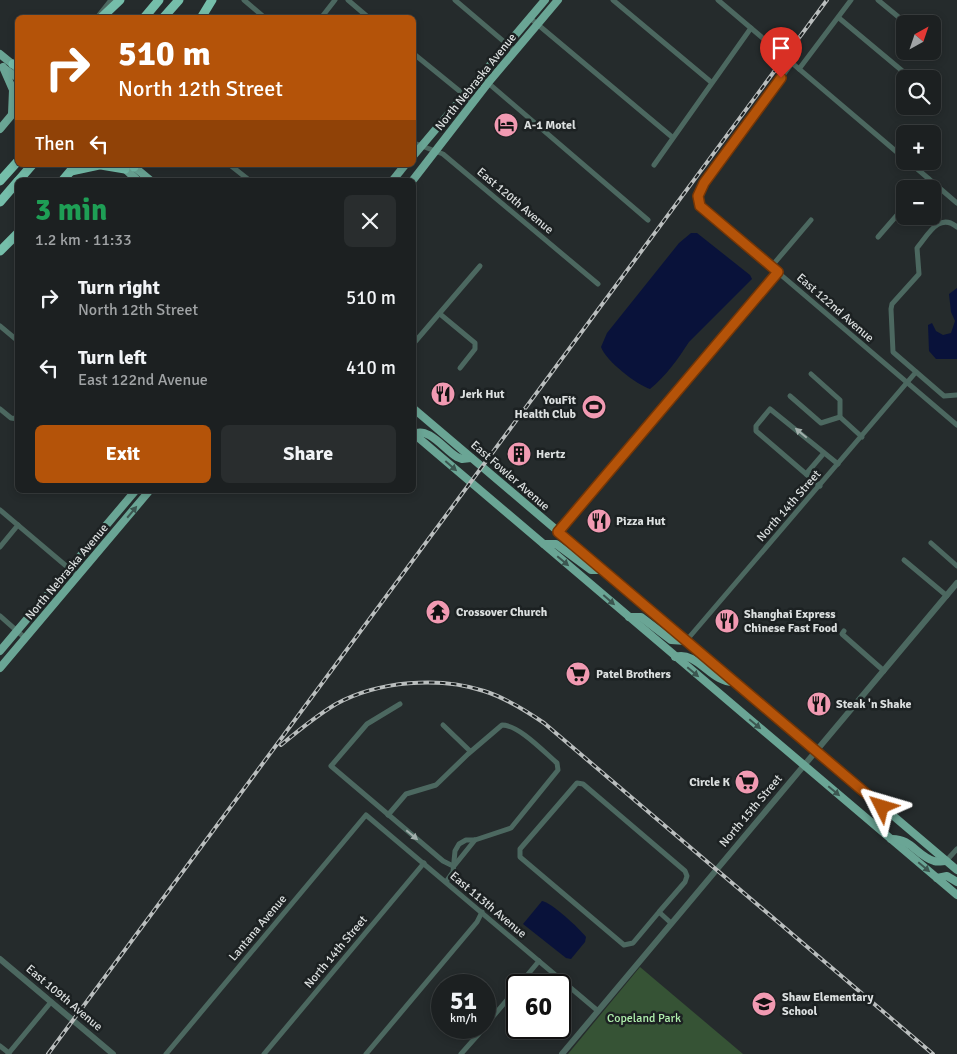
<!DOCTYPE html>
<html lang="en">
<head>
<meta charset="utf-8">
<style>
	body { margin:0; font-family:Signika,sans-serif; background:#292d2e; color:#f1f3f6; height:100vh; display:flex; flex-direction:column; font-size:19px; white-space:nowrap }
	* { box-sizing:border-box; margin:0 }
	p { font-size:16px; color:#a0a3a5 }
	.icon { flex:none; width:28px; height:28px; fill:none; stroke:currentColor; stroke-width:2; stroke-linecap:round; stroke-linejoin:round }
	.map { position:relative; flex:1; overflow:hidden }
	.side { position:absolute; left:15px; top:178px; width:401px; height:315px; display:flex; flex-direction:column; background:#1c2021; border-radius:8px; box-shadow:0 2px 8px #0003,0 0 0 1px #3a3e3f }
	.side>* { flex:none }
	.guide { position:absolute; left:15px; top:15px; width:401px; height:152px; border-radius:8px; box-shadow:0 2px 8px #0003,0 0 0 1px #3a3e3f; background:#b45309; color:#fff; overflow:hidden }
	.needle { width:32px; rotate:40deg }
	.controls { position:absolute; left:896px; top:15px; display:grid; gap:10px }
	.controls a { display:grid; place-items:center; width:45px; height:45px; border-radius:8px; background:#1c2021; box-shadow:0 2px 8px #0003,0 0 0 1px #3a3e3f; font-size:25px }
	.speed { position:absolute; left:431px; top:974px; display:flex; gap:10px; font-size:25px; font-weight:700; text-align:center }
	.speed>* { display:grid; place-content:center; width:65px; height:65px; border-radius:50%; background:#1c2021; box-shadow:0 2px 8px #0003,0 0 0 1px #3a3e3f; line-height:1 }
	.speed small { font-size:12px; font-weight:400 }
	.speed .limit { border:2px solid #111; border-radius:8px; background:#fff; color:#111 }
	.pin { position:absolute; display:grid; place-items:center; width:42px; height:42px; color:#fff; margin:-51px -21px; border-radius:50% 50% 50% 0; rotate:-45deg; box-shadow:0 0 5px #0007 }
	.pin .icon { rotate:45deg }
	.me { position:absolute; width:55px; margin:-28px; rotate:310deg; stroke-linejoin:round; filter:drop-shadow(0 0 4px #0008) }
	.turn { display:flex; align-items:center; gap:18px; height:105px; padding:0 20px; font-size:22px }
	.turn .icon { width:65px; height:65px; stroke-width:2.5 }
	.turn b { display:block; font-size:35px; line-height:42px }
	.then { display:flex; align-items:center; height:48px; padding:0 20px; background:#0003; gap:10px; font-size:19px }
	.round { display:grid; place-items:center; flex:none; width:52px; height:52px; border-radius:8px; background:#292d2e }
	.overview { display:flex; align-items:center; justify-content:space-between; height:85px; padding:0 20px }
	h1 { font-size:30px; font-weight:700; line-height:38px; color:#1e9e55 }
	.primary-button { display:flex; gap:10px; margin-top:auto; padding:10px 20px }
	.primary-button a { flex:1; height:58px; border-radius:8px; background:#b45309; color:#fff; font-size:20px; font-weight:700; line-height:58px; text-align:center }
	.primary-button a+a { background:#292d2e; color:#f1f3f6 }
	ul { padding:0; list-style:none }
	li { display:flex; align-items:center; gap:15px; height:70px; padding:0 20px }
	li div { flex:1 }
	li b { display:block; font-size:19px }
	li em { font-style:normal }
	.map>svg:first-child { display:block }
	.green { fill:#365335 }
	.water { fill:#09123a }
	.lines { fill:none; stroke-linecap:round; stroke-linejoin:round }
	.minor { stroke:#4c6860; stroke-width:5 }
	.tertiary { stroke:#4c6860; stroke-width:6 }
	.primary { stroke:#6aa595; stroke-width:8 }
	.motorway { stroke:#75beaa; stroke-width:9 }
	.rail-casing { stroke:#babebe; stroke-width:4 }
	.rail { stroke:#1c2122; stroke-width:2; stroke-dasharray:5.5; stroke-linecap:butt }
	.oneway { fill:#a2afac }
	.oneway2 { fill:#3b5650 }
	.route-casing { stroke:#753606; stroke-width:12 }
	.route { stroke:#b45309; stroke-width:9 }
	.labels { text-anchor:middle; dominant-baseline:central; stroke-width:5; stroke-linejoin:round; paint-order:stroke }
	.street-label { font-size:12px; fill:#dbdfdf; stroke:#1c2122 }
	.poi-label { font-size:12px; font-weight:bold; fill:#dbdfdf; stroke:#1c2122; text-anchor:start }
	.park-label { font-size:12px; fill:#b1f0ae; stroke:#1c2122 }
</style>
</head>
<body>
<div class="map">
<svg width="957" height="1054" viewBox="0 0 957 1054">
	<rect width="100%" height="100%" fill="#252b2c"/>
	<polygon class="green" points="640,967 743,1054 568,1054"/>
	<g class="water">
		<path d="M691,233H697L750,275L752,279L689,342C678,359 666,376 650,389C637,385 606,361 601,347L607,333L679,243Z"/>
		<polygon points="957,288 957,359 936,359 929,351 928,325 932,323 936,331 943,335 951,333 955,321 951,312 949,294"/>
		<path d="M542,901C551,902 579,928 586,937L585,942L571,959L566,958L523,924Z"/>
	</g>
	<g class="lines">
		<g class="minor">
			<polyline points="244,0 265,18"/>
			<polyline points="348,0 369,18"/>
			<polyline points="455,0 515,51"/>
			<polyline points="613,0 711,82"/>
			<polyline points="718,0 905,159"/>
			<polyline points="878,0 907,24"/>
			<polyline points="99,15 111,0"/>
			<polyline points="321,18 335,0"/>
			<polyline points="530,18 672,137"/>
			<polyline points="839,18 912,79"/>
			<polyline points="932,45 935,46"/>
			<polyline points="414,54 473,102"/>
			<polyline points="792,63 704,183 698,196 700,206 957,425"/>
			<polyline points="799,69 851,0"/>
			<polyline points="480,76 648,220"/>
			<polyline points="414,143 443,154 598,284"/>
			<polyline points="908,161 957,203"/>
			<polyline points="230,165 249,180"/>
			<polyline points="654,165 751,28"/>
			<polyline points="921,189 929,179"/>
			<path d="M957,227C939,212 928,235 917,248L919,274L892,304L891,309L893,352L944,396L957,395"/>
			<polyline points="878,237 905,206"/>
			<polyline points="771,267 811,220"/>
			<polyline points="440,314 475,343 475,349 460,368"/>
			<polyline points="0,326 18,341"/>
			<polyline points="414,343 480,266"/>
			<polyline points="811,374 840,400 840,417 862,437"/>
			<polyline points="790,396 821,423 840,417"/>
			<polyline points="0,409 11,418 18,419"/>
			<polyline points="806,474 824,453"/>
			<polyline points="820,486 756,431 756,426 770,409 838,464"/>
			<polyline points="0,510 78,576"/>
			<polyline points="558,532 778,272"/>
			<polyline points="931,543 957,566"/>
			<polyline points="0,547 18,525"/>
			<polyline points="904,560 947,596"/>
			<polyline points="0,616 25,638"/>
			<polyline points="844,631 842,634 884,671"/>
			<polyline points="686,641 916,372"/>
			<polyline points="400,704 367,724 331,766 443,861 453,866"/>
			<polyline points="443,725 470,751"/>
			<path d="M388,815L406,794L436,785L468,754L502,725C519,725 544,752 557,763L558,770L511,828L475,840H466L459,844L455,851L453,872L446,882"/>
			<polyline points="946,861 957,849"/>
			<polyline points="454,866 475,840"/>
			<polyline points="659,912 633,943 624,945 520,857 520,849 577,783 583,784 685,871 687,876 685,882 659,912 671,923"/>
			<polyline points="519,985 539,961"/>
			<polyline points="485,1026 518,987"/>
			<polyline points="0,1046 9,1053"/>
			<polyline points="8,1054 51,1002"/>
			<polyline points="166,1054 366,815 598,1011"/>
			<polyline points="264,1054 424,863"/>
			<polyline points="366,1054 477,922 482,912"/>
			<polyline points="461,1054 484,1028"/>
		</g>
		<g class="tertiary">
			<polyline points="0,959 113,1054"/>
			<polyline points="562,1054 957,583"/>
		</g>
		<g class="primary">
			<polyline points="0,54 16,67"/>
			<polyline points="3,67 13,90 12,114"/>
			<polyline points="5,69 18,78"/>
			<polyline points="0,129 15,111"/>
			<polyline points="414,155 545,0"/>
			<polyline points="132,165 150,180"/>
			<polyline points="122,166 137,180"/>
			<polyline points="393,180 405,165"/>
			<polyline points="413,180 488,83 558,0"/>
			<polyline points="414,409 957,870"/>
			<polyline points="414,434 957,895"/>
			<path d="M414,434C428,426 445,450 457,457L462,459L471,458"/>
			<polyline points="544,544 556,544 591,570 602,570"/>
			<polyline points="629,617 641,617 671,640 686,641"/>
			<polyline points="0,651 136,490"/>
			<path d="M675,657C698,650 711,684 735,682"/>
			<polyline points="0,668 150,490"/>
			<path d="M891,839C911,838 917,856 934,861C938,862 943,861 946,861"/>
			<polyline points="937,878 947,876 957,882"/>
		</g>
		<g class="motorway">
			<polyline points="101,18 120,0"/>
			<polyline points="144,18 159,0"/>
			<polyline points="163,18 179,0"/>
			<polyline points="201,18 212,0"/>
			<polyline points="13,64 18,65"/>
			<polyline points="101,165 125,169"/>
			<polyline points="133,165 134,167"/>
			<polyline points="71,171 99,165"/>
			<polyline points="19,180 32,165"/>
			<polyline points="63,180 74,167"/>
			<polyline points="0,181 18,161"/>
			<polyline points="0,202 18,181"/>
			<polyline points="0,251 18,233"/>
		</g>
		<defs>
			<g id="rail">
				<path d="M281,745C299,730 316,716 336,704C378,681 439,676 484,691C506,698 525,710 544,723L933,1054"/>
				<polyline points="48,1054 827,0"/>
			</g>
		</defs>
		<use href="#rail" class="rail-casing"/>
		<use href="#rail" class="rail"/>
	</g>
	<defs><path id="oneway-solid" d="M-6-.8H1V-3.2L6.5 0L1 3.2V.8H-6Z" transform="scale(1.25)"/></defs>
	<g class="oneway">
		<use href="#oneway-solid" transform="translate(801 433) rotate(-140)"/>
		<use href="#oneway-solid" transform="translate(412 835) rotate(40)"/>
	</g>
	<g class="oneway2">
		<use href="#oneway-solid" transform="translate(451 466) rotate(41)"/>
		<use href="#oneway-solid" transform="translate(132 512) rotate(-50)"/>
		<use href="#oneway-solid" transform="translate(563 561) rotate(40)"/>
		<use href="#oneway-solid" transform="translate(609 600) rotate(41)"/>
		<use href="#oneway-solid" transform="translate(693 672) rotate(40)"/>
		<use href="#oneway-solid" transform="translate(755 724) rotate(40)"/>
		<use href="#oneway-solid" transform="translate(834 791) rotate(40)"/>
		<use href="#oneway-solid" transform="translate(924 867) rotate(40)"/>
	</g>
	<g class="lines">
		<defs>
			<polyline id="route" points="781,78 704,183 698,196 700,206 778,272 558,532 882,807"/>
		</defs>
		<use href="#route" class="route-casing"/>
		<use href="#route" class="route"/>
	</g>
	<defs>
		<symbol id="hotel-disc" viewBox="-11 -11 22 22"><circle r="9.5" fill="#f19ab2" stroke="#1c2122"/><path d="M-6-4.5h1.5V1H6V5H4.5V3h-9V5H-6ZM-4 0a1.8 1.8 0 1 1 3.6 0ZM.5 0V-2.5h3Q6-2.5 6 0Z" fill="#111"/></symbol>
		<symbol id="restaurant-disc" viewBox="-11 -11 22 22"><circle r="9.5" fill="#f19ab2" stroke="#1c2122"/><path d="M-5-6h1v4h1v-4h1v4h1v-4h1v5L-1.5 .5V6h-2V.5L-5-1ZM5-6V6H3V1.5H1.5Q1.5-4 5-6Z" fill="#111"/></symbol>
		<symbol id="stadium-disc" viewBox="-11 -11 22 22"><circle r="9.5" fill="#f19ab2" stroke="#1c2122"/><path d="M0-5a6.5 5 0 1 0 0 10a6.5 5 0 1 0 0-10ZM-3.5-1.8h7v3.6h-7Z" fill="#111"/></symbol>
		<symbol id="building-disc" viewBox="-11 -11 22 22"><circle r="9.5" fill="#f19ab2" stroke="#1c2122"/><path d="M-4-6H4V6H1V3H-1V6H-4ZM-2.5-4.3h1.7v1.8h-1.7ZM.8-4.3h1.7v1.8H.8ZM-2.5-1h1.7V.8h-1.7ZM.8-1h1.7V.8H.8Z" fill="#111"/></symbol>
		<symbol id="temple-disc" viewBox="-11 -11 22 22"><circle r="9.5" fill="#f19ab2" stroke="#1c2122"/><path d="M0-6L5-2H3V0L6.5 2.5H4V6H1.5V3h-3V6H-4V2.5H-6.5L-3 0V-2H-5Z" fill="#111"/></symbol>
		<symbol id="supermarket-disc" viewBox="-11 -11 22 22"><circle r="9.5" fill="#f19ab2" stroke="#1c2122"/><path d="M-6-5.5h2.5l.6 2H6L4.5 2H-2.5L-4.4-4H-6ZM-1.5 3.2a1.3 1.3 0 1 0 .1 0ZM3 3.2a1.3 1.3 0 1 0 .1 0Z" fill="#111"/></symbol>
		<symbol id="school-disc" viewBox="-11 -11 22 22"><circle r="9.5" fill="#f19ab2" stroke="#1c2122"/><path d="M0-5L7-2L0 1L-7-2ZM-4 1L0 2.5L4 1V4Q0 6-4 4Z" fill="#111"/></symbol>
	</defs>
	<g fill-rule="evenodd">
		<use href="#hotel-disc" x="492" y="111" width="28" height="28"/>
		<use href="#restaurant-disc" x="429" y="380" width="28" height="28"/>
		<use href="#stadium-disc" x="580" y="393" width="28" height="28"/>
		<use href="#building-disc" x="505" y="440" width="28" height="28"/>
		<use href="#restaurant-disc" x="585" y="507" width="28" height="28"/>
		<use href="#temple-disc" x="424" y="598" width="28" height="28"/>
		<use href="#restaurant-disc" x="713" y="607" width="28" height="28"/>
		<use href="#supermarket-disc" x="564" y="660" width="28" height="28"/>
		<use href="#restaurant-disc" x="805" y="690" width="28" height="28"/>
		<use href="#supermarket-disc" x="733" y="768" width="28" height="28"/>
		<use href="#school-disc" x="750" y="990" width="28" height="28"/>
	</g>
	<g class="labels">
		<g class="street-label">
			<text transform="translate(476 82) rotate(-51)">North Nebraska Avenue</text>
			<text transform="translate(515 201) rotate(40)">East 120th Avenue</text>
			<text transform="translate(835 308) rotate(41)">East 122nd Avenue</text>
			<text transform="translate(510 476) rotate(41)">East Fowler Avenue</text>
			<text transform="translate(789 506) rotate(-49)">North 14th Street</text>
			<text transform="translate(67 572) rotate(-50)">North Nebraska Avenue</text>
			<text transform="translate(751 811) rotate(-50)">North 15th Street</text>
			<text transform="translate(488 905) rotate(40)">East 113th Avenue</text>
			<text transform="translate(258 928) rotate(-50)">Lantana Avenue</text>
			<text transform="translate(336 952) rotate(-50)">North 14th Street</text>
			<text transform="translate(64 998) rotate(40)">East 109th Avenue</text>
		</g>
		<g class="poi-label">
			<text x="524" y="125">A-1 Motel</text>
			<text x="460" y="394">Jerk Hut</text>
			<text x="576" y="400" text-anchor="end">YouFit<tspan x="576" dy="14">Health Club</tspan></text>
			<text x="536" y="454">Hertz</text>
			<text x="616" y="521">Pizza Hut</text>
			<text x="456" y="612">Crossover Church</text>
			<text x="744" y="614">Shanghai Express<tspan x="744" dy="14">Chinese Fast Food</tspan></text>
			<text x="596" y="674">Patel Brothers</text>
			<text x="836" y="704">Steak 'n Shake</text>
			<text x="730" y="782" text-anchor="end">Circle K</text>
			<text x="782" y="997">Shaw Elementary<tspan x="782" dy="14">School</tspan></text>
		</g>
		<g class="park-label">
			<text x="644" y="1018">Copeland Park</text>
		</g>
	</g>
</svg>
<div class="controls">
<a><svg class="needle" viewBox="-14 -14 28 28"><path d="M0-13l5 13h-10z" fill="#e53935"/><path d="M0 13l5-13h-10z" fill="#a0a3a5"/></svg></a>
<a><svg class="icon" aria-label="search" viewBox="0 0 24 24"><circle cx="10" cy="10" r="6"/><path d="M15 15l6 6"/></svg></a>
<a>+</a>
<a>−</a>
</div>
<div class="speed"><div>51<small>km/h</small></div><div class="limit">60</div></div>
<div class="pin" style="left:781px;top:78px;background:#d93025"><svg class="icon" aria-label="arrive" viewBox="0 0 24 24"><path d="M6 21V4h12l-3 4 3 4H6"/></svg></div>
<svg class="me" style="left:882px;top:807px" viewBox="-20 -20 40 40"><path d="M0-17L14 15 0 8-14 15z" fill="#b45309" stroke="#fff" stroke-width="4"/></svg>
<div class="guide">
<div class="turn"><svg class="icon" aria-label="right" viewBox="0 0 24 24"><path d="M7 20v-9h11M14 6l5 5-5 5"/></svg><div><b>510 m</b>North 12th Street</div></div>
<div class="then">Then<svg class="icon" aria-label="left" viewBox="0 0 24 24"><path d="M17 20v-9H6M10 6l-5 5 5 5"/></svg></div>
</div>
<section class="side">
<div class="overview"><div><h1>3 min</h1><p>1.2 km · 11:33</p></div><a class="round"><svg class="icon" aria-label="close" viewBox="0 0 24 24"><path d="M6 6l12 12M18 6L6 18"/></svg></a></div>
<ul>
<li><svg class="icon" aria-label="right" viewBox="0 0 24 24"><path d="M7 20v-9h11M14 6l5 5-5 5"/></svg><div><b>Turn right</b><p>North 12th Street</p></div><em>510 m</em></li>
<li><svg class="icon" aria-label="left" viewBox="0 0 24 24"><path d="M17 20v-9H6M10 6l-5 5 5 5"/></svg><div><b>Turn left</b><p>East 122nd Avenue</p></div><em>410 m</em></li>
</ul>
<div class="primary-button"><a>Exit</a><a>Share</a></div>
</section>
</div>
</body>
</html>
